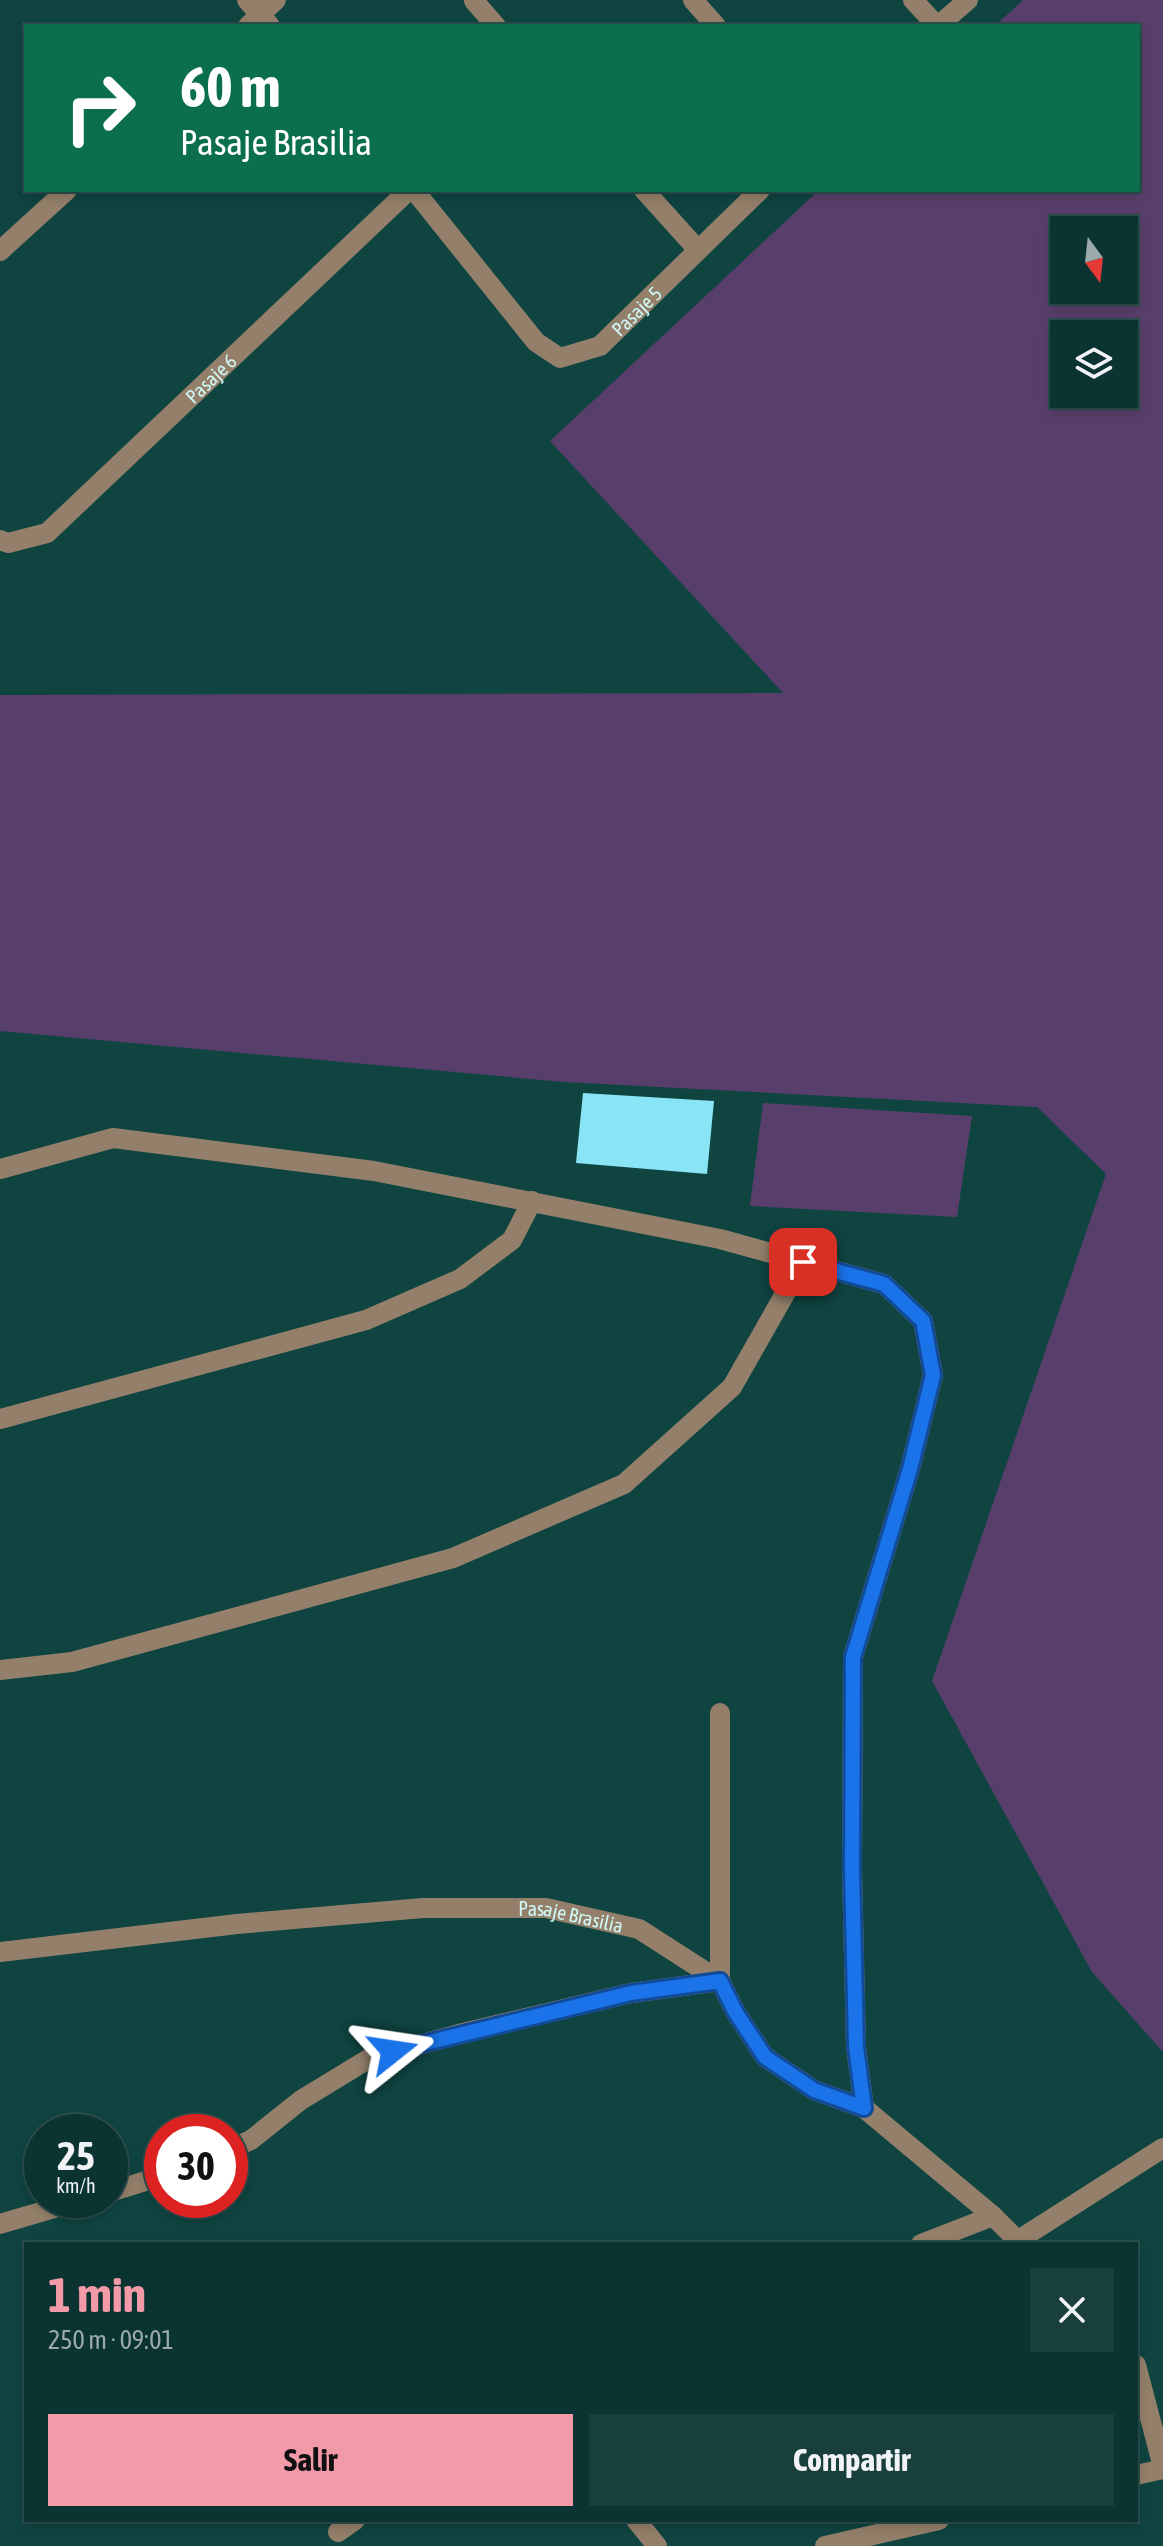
<!DOCTYPE html>
<html lang="es">
<head>
<meta charset="utf-8">
<style>
	body { margin:0; font-family:"Asap Condensed",sans-serif; background:#193f3d; color:#f1f3f6; height:100vh; display:flex; flex-direction:column; font-size:30px; white-space:nowrap }
	* { box-sizing:border-box; margin:0 }
	p { font-size:26px; color:#9aaaab }
	.icon { flex:none; width:44px; height:44px; fill:none; stroke:currentColor; stroke-width:2; stroke-linecap:round; stroke-linejoin:round }
	.map { position:relative; flex:1; overflow:hidden }
	.sheet { position:absolute; left:24px; top:2242px; width:1114px; height:280px; display:flex; flex-direction:column; background:#0b3331; border-radius:0px; box-shadow:0 4px 12px #0003,0 0 0 2px #2b4e4d }
	.sheet>* { flex:none }
	.hud { position:absolute; left:24px; top:24px; width:1116px; height:168px; border-radius:0px; box-shadow:0 4px 12px #0003,0 0 0 2px #2b4e4d; background:#0b6e4f; color:#fff; overflow:hidden }
	.needle { width:52px; rotate:165deg }
	.controls { position:absolute; left:1050px; top:216px; display:grid; gap:16px }
	.controls a { display:grid; place-items:center; width:88px; height:88px; border-radius:0px; background:#0b3331; box-shadow:0 4px 12px #0003,0 0 0 2px #2b4e4d; font-size:40px }
	.speed { position:absolute; left:24px; top:2114px; display:flex; gap:16px; font-size:40px; font-weight:700; text-align:center }
	.speed>* { display:grid; place-content:center; width:104px; height:104px; border-radius:50%; background:#0b3331; box-shadow:0 4px 12px #0003,0 0 0 2px #2b4e4d; line-height:1 }
	.speed small { font-size:20px; font-weight:400 }
	.speed .limit { border:12px solid #d22; background:#fff; color:#111 }
	.pin { position:absolute; display:grid; place-items:center; width:68px; height:68px; color:#fff; margin:-34px; border-radius:16px; box-shadow:0 4px 12px #0006 }
	.me { position:absolute; width:88px; margin:-44px; rotate:75deg; stroke-linejoin:round; filter:drop-shadow(0 0 6px #0008) }
	.turn { display:flex; align-items:center; gap:28px; height:168px; padding:0 24px; font-size:36px }
	.turn .icon { width:104px; height:104px; stroke-width:2.5 }
	.turn b { display:block; font-size:56px; line-height:68px }
	.round { display:grid; place-items:center; flex:none; width:84px; height:84px; border-radius:0px; background:#193f3d }
	.head { display:flex; align-items:center; justify-content:space-between; height:136px; padding:0 24px }
	h1 { font-size:48px; font-weight:700; line-height:60px; color:#f39aa9 }
	.button { display:flex; gap:16px; margin-top:auto; padding:16px 24px }
	.button a { flex:1; height:92px; border-radius:0px; background:#f39aa9; color:#111; font-size:32px; font-weight:700; line-height:92px; text-align:center }
	.button a+a { background:#193f3d; color:#f1f3f6 }
	.map>svg:first-child { display:block }
	.green { fill:#583f6b; fill-rule:evenodd }
	.building { fill:#89e5f5 }
	.lines { fill:none; stroke-linecap:round; stroke-linejoin:round }
	.minor { stroke:#94806a; stroke-width:20 }
	.route-casing { stroke:#114b97; stroke-width:20 }
	.route { stroke:#1a73e8; stroke-width:14 }
	.labels { text-anchor:middle; dominant-baseline:central; stroke-width:8; stroke-linejoin:round; paint-order:stroke }
	.street-label { font-size:20px; fill:#cdf8f4; stroke:#0f4441 }
</style>
</head>
<body>
<div class="map">
<svg width="1163" height="2546" viewBox="0 0 1163 2546">
	<rect width="100%" height="100%" fill="#0f4441"/>
	<g class="green">
		<path d="M1023,0H1163V2052L1092,1972L932,1681L1106,1174L1037,1107L564,1082L0,1031V695L783,693L550,441L819,190H1138V26H995ZM1064,230H1124V290H1064ZM1124,334V394H1064V334Z"/>
		<polygon points="763,1103 972,1116 957,1217 750,1206"/>
	</g>
	<polygon class="building" points="583,1093 714,1101 707,1174 576,1163"/>
	<g class="lines">
		<g class="minor">
			<polyline points="247,0 270,26"/>
			<polyline points="693,0 716,26"/>
			<polyline points="913,0 937,26"/>
			<polyline points="474,1 496,26"/>
			<polyline points="248,26 276,0"/>
			<polyline points="938,26 968,0"/>
			<path id="s1" d="M414,190L536,342L560,358L600,346L760,190"/>
			<polyline points="644,190 698,250"/>
			<polyline points="0,251 67,190"/>
			<path id="s2" d="M0,540L8,543L47,533L409,190"/>
			<polyline points="0,1169 113,1138 374,1171 720,1239 884,1284 923,1321 933,1375 910,1469 853,1657 852,1870 856,2047 864,2108"/>
			<polyline points="0,1419 366,1320 460,1279 512,1240 532,1201"/>
			<polyline points="0,1670 72,1662 453,1558 624,1484 732,1387 803,1262"/>
			<path id="s3" d="M0,1952L237,1924L423,1908H546L639,1929L720,1981L736,2013L765,2057L814,2090L864,2108L993,2216L1021,2244"/>
			<polyline points="230,2149 251,2140 301,2100 370,2058 463,2033 631,1993 720,1981 720,1713"/>
			<polyline points="110,2192 162,2176"/>
			<polyline points="0,2224 82,2200"/>
			<polyline points="1017,2241 1163,2148"/>
			<polyline points="921,2244 993,2216"/>
			<polyline points="1136,2365 1163,2467"/>
			<polyline points="1136,2475 1163,2469"/>
			<polyline points="636,2520 657,2546"/>
			<polyline points="338,2532 355,2520"/>
			<polyline points="825,2546 939,2520"/>
		</g>
	</g>
	<g class="lines">
		<defs>
			<polyline id="route" points="393,2051 631,1993 720,1981 736,2013 765,2057 814,2090 864,2108 856,2047 852,1870 853,1657 910,1469 933,1375 923,1321 884,1284 803,1262"/>
		</defs>
		<use href="#route" class="route-casing"/>
		<use href="#route" class="route"/>
	</g>
	<g class="labels">
		<g class="street-label">
			<text stroke="none"><textPath href="#s1" startOffset="316">Pasaje 5</textPath></text>
			<text stroke="none"><textPath href="#s2" startOffset="274">Pasaje 6</textPath></text>
			<text stroke="none"><textPath href="#s3" startOffset="574">Pasaje Brasilia</textPath></text>
		</g>
	</g>
</svg>
<div class="controls">
<a><svg class="needle" viewBox="-14 -14 28 28"><path d="M0-13l5 13h-10z" fill="#e53935"/><path d="M0 13l5-13h-10z" fill="#9aaaab"/></svg></a>
<a><svg class="icon" aria-label="layers" viewBox="0 0 24 24"><path d="M12 4l9 5-9 5-9-5zM3 14l9 5 9-5"/></svg></a>
</div>
<div class="speed"><div>25<small>km/h</small></div><div class="limit">30</div></div>
<div class="pin" style="left:803px;top:1262px;background:#d93025"><svg class="icon" aria-label="arrive" viewBox="0 0 24 24"><path d="M6 21V4h12l-3 4 3 4H6"/></svg></div>
<svg class="me" style="left:393px;top:2051px" viewBox="-20 -20 40 40"><path d="M0-17L14 15 0 8-14 15z" fill="#1a73e8" stroke="#fff" stroke-width="4"/></svg>
<div class="hud">
<div class="turn"><svg class="icon" aria-label="right" viewBox="0 0 24 24"><path d="M7 20v-9h11M14 6l5 5-5 5"/></svg><div><b>60 m</b>Pasaje Brasilia</div></div>
</div>
<section class="sheet">
<div class="head"><div><h1>1 min</h1><p>250 m · 09:01</p></div><a class="round"><svg class="icon" aria-label="close" viewBox="0 0 24 24"><path d="M6 6l12 12M18 6L6 18"/></svg></a></div>
<div class="button"><a>Salir</a><a>Compartir</a></div>
</section>
</div>
</body>
</html>
